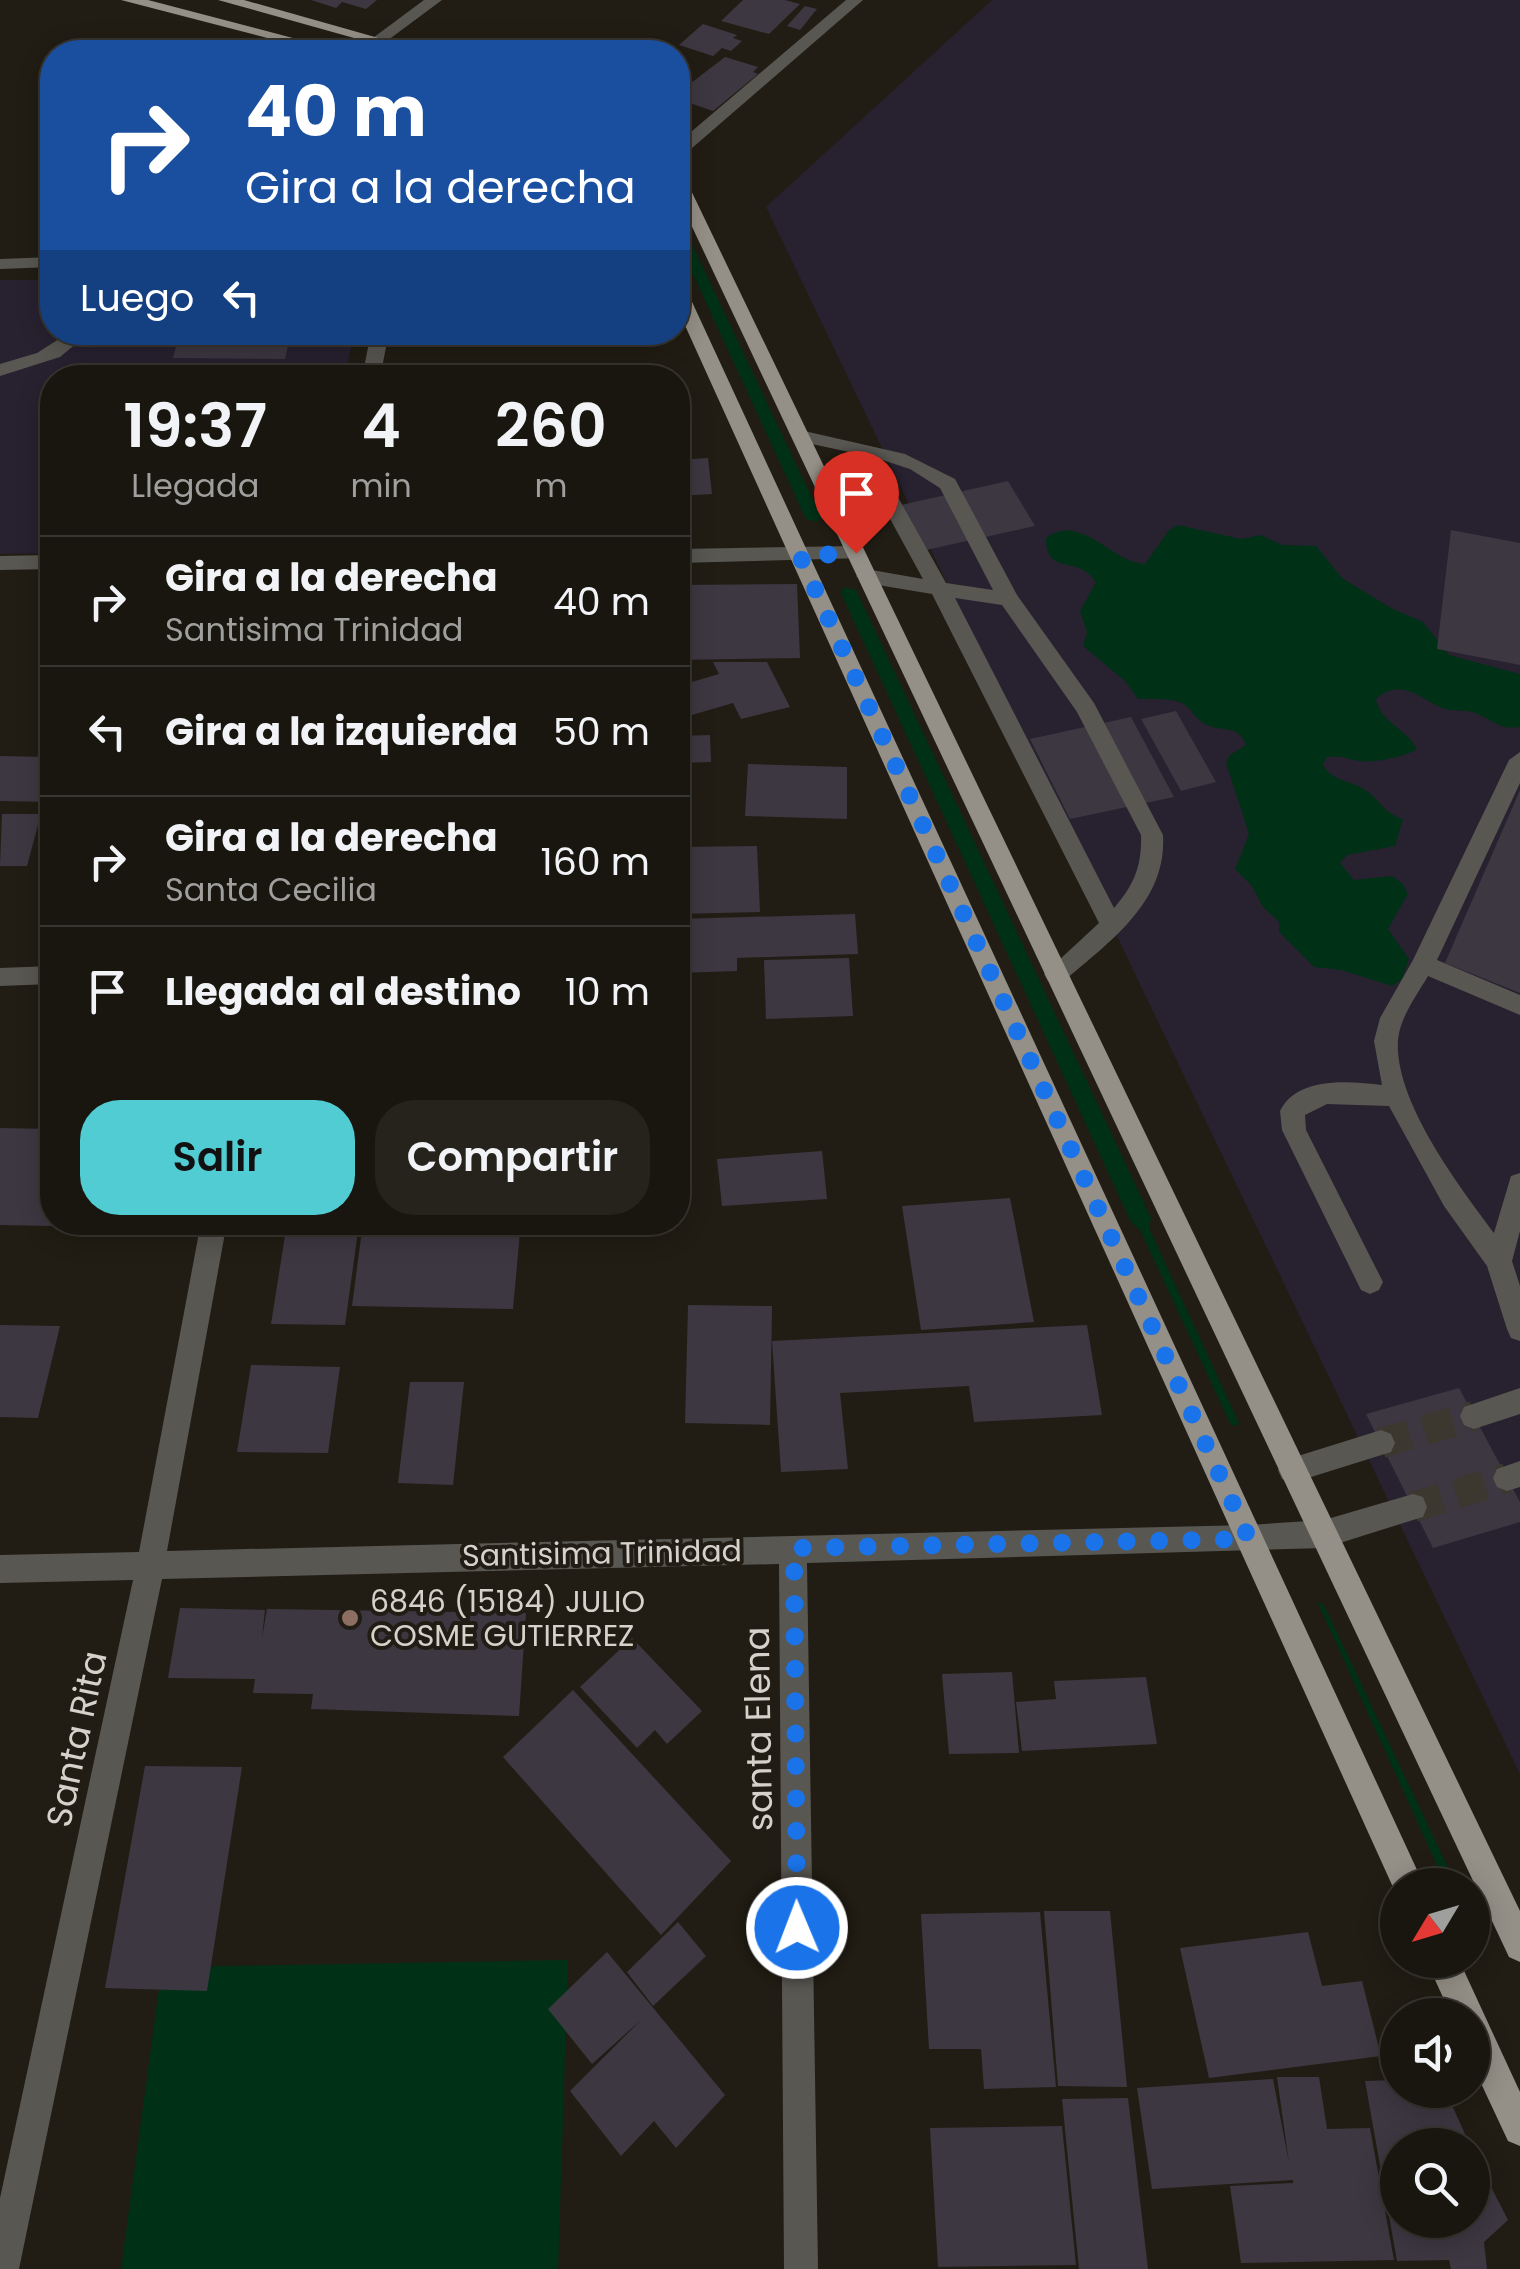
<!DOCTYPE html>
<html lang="es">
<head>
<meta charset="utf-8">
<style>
	body { margin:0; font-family:Poppins,sans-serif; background:#26231d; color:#f1f3f6; height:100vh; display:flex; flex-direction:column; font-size:38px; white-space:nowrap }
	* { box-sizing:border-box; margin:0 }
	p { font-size:32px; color:#9f9f9e }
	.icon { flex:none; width:55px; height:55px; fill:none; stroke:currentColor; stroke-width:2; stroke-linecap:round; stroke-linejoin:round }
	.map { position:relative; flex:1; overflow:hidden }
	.side { position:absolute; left:40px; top:365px; width:650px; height:870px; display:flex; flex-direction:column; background:#19160f; border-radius:40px; box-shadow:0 5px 25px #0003,0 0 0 2px #37352f }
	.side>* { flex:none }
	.guide { position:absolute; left:40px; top:40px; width:650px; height:305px; border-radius:40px; box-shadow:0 5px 25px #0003,0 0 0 2px #37352f; background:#1a4fa0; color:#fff; overflow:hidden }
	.needle { width:65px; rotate:232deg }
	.tools { position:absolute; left:1380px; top:1868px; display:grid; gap:20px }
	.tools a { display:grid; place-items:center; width:110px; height:110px; border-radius:50%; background:#19160f; box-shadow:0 5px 25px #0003,0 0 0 2px #37352f; font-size:50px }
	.pin { position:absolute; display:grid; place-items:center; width:85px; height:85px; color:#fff; margin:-102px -42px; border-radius:50% 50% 50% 0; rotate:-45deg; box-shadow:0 0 10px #0007 }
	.pin .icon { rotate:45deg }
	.me { position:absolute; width:110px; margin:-55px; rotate:359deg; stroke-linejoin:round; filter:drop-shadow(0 0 8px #0008) }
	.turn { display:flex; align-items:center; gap:35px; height:210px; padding:0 40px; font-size:45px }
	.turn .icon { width:130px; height:130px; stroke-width:2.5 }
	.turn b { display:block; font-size:70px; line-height:85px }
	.then { display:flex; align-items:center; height:95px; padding:0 40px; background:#0003; gap:20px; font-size:38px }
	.eta { display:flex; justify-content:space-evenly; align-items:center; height:170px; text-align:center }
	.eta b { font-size:60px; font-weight:600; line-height:70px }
	.button { display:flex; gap:20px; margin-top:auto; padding:20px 40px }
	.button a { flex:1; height:115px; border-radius:40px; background:#51ccd2; color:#111; font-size:40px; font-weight:600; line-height:115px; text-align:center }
	.button a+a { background:#26231d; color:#f1f3f6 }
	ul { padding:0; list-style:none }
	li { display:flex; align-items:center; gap:30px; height:130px; padding:0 40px; border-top:2px solid #37352f }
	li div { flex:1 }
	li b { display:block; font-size:38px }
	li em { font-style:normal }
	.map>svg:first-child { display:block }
	.industrial { fill:#282130 }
	.green { fill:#003117 }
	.building { fill:#3d3741 }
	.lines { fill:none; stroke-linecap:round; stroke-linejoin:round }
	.minor-tunnel { stroke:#3c382f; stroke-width:30; stroke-dasharray:30 15; stroke-linecap:butt }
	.minor { fill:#595752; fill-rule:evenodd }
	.major { fill:#959087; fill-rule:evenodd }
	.route { stroke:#1a73e8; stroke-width:18; stroke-dasharray:0 32.4 }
	.education-dot { fill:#8d6e63; stroke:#211d14; stroke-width:4 }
	.labels { text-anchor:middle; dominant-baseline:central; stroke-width:8; stroke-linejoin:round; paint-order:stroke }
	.street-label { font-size:30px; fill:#d4d2cb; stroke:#211d14 }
	.poi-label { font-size:30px; fill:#d4d2cb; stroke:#211d14; text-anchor:start }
	.near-street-label { font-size:35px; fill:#d4d2cb; stroke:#211d14 }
</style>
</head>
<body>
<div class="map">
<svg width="1520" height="2269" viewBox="0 0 1520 2269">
	<rect width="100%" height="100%" fill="#211d14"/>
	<g class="industrial">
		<polygon points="992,0 1520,0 1520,1774 766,207"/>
		<polygon points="0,280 52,280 52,332 354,333 345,377 52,378 52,553 0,554"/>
	</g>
	<g class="green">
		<polygon points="678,215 821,517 817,522 806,519 678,242"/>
		<path d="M1178,525L1241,539L1261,535L1282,545L1316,546L1342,578L1391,608L1423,622L1449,655L1520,674V727C1498,730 1493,720 1475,713C1465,709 1453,712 1442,708C1419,698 1401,677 1376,699C1380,722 1407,729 1417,749C1405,757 1374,763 1360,761C1347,759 1340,755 1327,757L1323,765C1332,781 1349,780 1364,789C1380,799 1383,813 1403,819L1395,846L1347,855L1340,863L1354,880L1392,876L1403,884L1408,894L1388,929L1409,959L1402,979L1392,986L1341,970L1314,967L1279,932V922L1262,906L1252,886L1235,869L1249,834L1226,763L1230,755L1246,745C1238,723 1221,733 1205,724C1194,718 1191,707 1180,702C1168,698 1151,699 1138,699L1126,682L1083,646L1087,632L1080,611L1096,582C1078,554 1046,577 1046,538C1081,512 1112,563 1145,564L1169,530Z"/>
		<polygon points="844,587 856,590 1151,1218 1149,1228 1239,1423 1237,1426 1231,1425 1140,1230 1131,1222 841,593"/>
		<polygon points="1317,1601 1324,1605 1456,1885 1446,1885"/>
		<polygon points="568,1960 558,2269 121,2269 162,1967"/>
	</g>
	<g class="building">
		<polygon points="311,0 377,0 366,9 342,2 336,8"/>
		<polygon points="743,0 785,0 800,4 769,34 721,21"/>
		<polygon points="805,6 817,9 800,30 787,26"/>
		<polygon points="703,24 737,35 733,38 742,41 731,51 722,48 713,56 679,45"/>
		<polygon points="179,48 242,49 241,52 177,52"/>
		<polygon points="725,57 758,67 753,72 758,74 713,111 678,99 678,93"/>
		<polygon points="180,332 291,332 285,359 173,358"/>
		<polygon points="176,363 284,364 281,378 172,378"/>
		<polygon points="708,458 712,494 678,496 678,460"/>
		<polygon points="1008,481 1035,526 926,550 901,505"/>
		<polygon points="1451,530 1520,543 1520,665 1437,649"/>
		<polygon points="797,584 800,658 678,660 678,585"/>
		<polygon points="713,662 767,662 790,707 741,719 733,703 678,719 678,686 719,674"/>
		<polygon points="1176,711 1216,782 1181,791 1141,719"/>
		<polygon points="1131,717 1174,797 1070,819 1030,739"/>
		<polygon points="710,735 711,762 678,763 678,736"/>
		<polygon points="0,756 52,757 51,802 0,801"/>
		<polygon points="748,764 847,767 847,819 745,816"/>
		<polygon points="1520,790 1520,993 1445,963"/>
		<polygon points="2,814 41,814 27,866 0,866"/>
		<polygon points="51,835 52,880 39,880"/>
		<polygon points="757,846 760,912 678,914 678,847"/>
		<polygon points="855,914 858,954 737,958 737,971 678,973 678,919"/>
		<polygon points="849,958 853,1016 766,1019 764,960"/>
		<polygon points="0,1128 52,1129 52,1226 0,1225"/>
		<polygon points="822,1151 827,1199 722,1206 717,1159"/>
		<polygon points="1010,1198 1034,1322 921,1330 902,1206"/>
		<polygon points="287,1223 359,1224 345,1325 271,1324"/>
		<polygon points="362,1230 520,1232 513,1309 352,1306"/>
		<polygon points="688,1305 772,1306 770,1425 685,1423"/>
		<polygon points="0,1325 60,1326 38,1418 0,1417"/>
		<polygon points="1087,1325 1102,1415 974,1422 969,1386 840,1393 848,1469 781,1472 772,1341"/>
		<polygon points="251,1365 340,1367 328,1453 237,1452"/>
		<polygon points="410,1382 464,1382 453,1485 398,1483"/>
		<polygon points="1459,1388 1520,1502 1520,1522 1433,1548 1366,1414"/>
		<polygon points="180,1608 265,1610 262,1638 267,1609 526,1613 519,1716 311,1709 313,1694 253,1693 255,1679 168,1678"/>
		<polygon points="632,1638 702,1711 667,1744 655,1730 637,1748 580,1687"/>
		<polygon points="1012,1672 1019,1753 949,1754 942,1674"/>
		<polygon points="1146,1677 1157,1744 1022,1751 1016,1702 1056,1699 1054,1681"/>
		<polygon points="573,1690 731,1861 661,1935 503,1757"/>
		<polygon points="145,1766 242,1767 207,1991 105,1988"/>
		<polygon points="1044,1911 1110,1911 1127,2087 1058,2086"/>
		<polygon points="1040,1912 1056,2087 984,2089 981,2049 929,2049 921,1914"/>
		<polygon points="678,1922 706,1956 653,2006 627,1972"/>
		<polygon points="1308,1932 1322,1986 1362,1981 1381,2056 1209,2078 1180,1948"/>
		<polygon points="607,1952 725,2095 676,2148 654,2121 621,2156 570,2091 642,2019 592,2064 548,2009"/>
		<polygon points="1277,2077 1319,2077 1327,2129 1370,2128 1394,2260 1241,2263 1230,2186 1293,2183 1293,2180 1152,2189 1137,2088 1273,2079 1289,2163"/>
		<polygon points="1398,2080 1398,2090 1445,2090 1470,2145 1398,2145 1398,2220 1472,2220 1472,2150 1508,2220 1484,2242 1487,2269 1451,2269 1449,2260 1397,2261 1365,2081"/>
		<polygon points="1128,2098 1148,2269 1079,2269 1062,2099"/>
		<polygon points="1062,2126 1076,2265 938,2267 930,2128"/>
	</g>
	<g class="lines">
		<g class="minor-tunnel">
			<polyline points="1381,1443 1474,1416"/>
			<polyline points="1413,1507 1507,1478"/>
		</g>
		<g class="minor">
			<polygon points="424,0 442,0 372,52 354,52"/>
			<polygon points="846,0 863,0 684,155 678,156 678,143"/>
			<polygon points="52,257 52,267 0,269 0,259"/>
			<polygon points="70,332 90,332 60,357 0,376 0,364 37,353"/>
			<polygon points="371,332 389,332 380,378 362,378"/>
			<path d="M800,430L905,454L955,479L1017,595L1094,703L1163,835C1167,902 1110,941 1064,981H1048L1044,974L1099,923L932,594L866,583L856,576L866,569L923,579L854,453L793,440V432ZM876,458L910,469L940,488L993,590L946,583ZM955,598L1002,605L1077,712L1141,835C1142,866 1134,885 1114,908Z"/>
			<polygon points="856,546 863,548 863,558 678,563 678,549"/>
			<polygon points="52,555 52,569 0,570 0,556"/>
			<path d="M1520,752V783L1437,960L1520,995V1015L1428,976C1417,995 1400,1017 1398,1040C1394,1101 1459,1186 1494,1233L1511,1176L1520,1173V1231L1512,1261L1520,1286V1341L1511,1338L1507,1329L1487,1266L1444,1206L1389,1106L1327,1104L1305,1115L1306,1130L1383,1282L1379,1290L1370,1294L1361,1290L1282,1130L1280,1111C1297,1076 1350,1081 1382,1085L1374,1041L1380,1018L1413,960L1509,760Z"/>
			<polygon points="52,966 52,984 0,986 0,968"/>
			<polygon points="201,1222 227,1222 167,1551 1249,1525 1324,1520 1413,1494 1423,1497 1427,1507 1423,1517 1413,1520 1324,1548 807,1563 818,2269 784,2269 779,1564 162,1579 19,2269 0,2269 0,2198 133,1580 0,1583 0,1555 139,1552"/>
			<polygon points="1520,1388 1520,1414 1474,1429 1464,1425 1460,1416 1464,1407"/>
			<polygon points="1381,1430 1391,1434 1395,1443 1391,1452 1292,1483 1282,1479 1278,1470 1282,1461"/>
			<polygon points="1520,1461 1520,1487 1507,1491 1497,1487 1493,1478 1497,1469"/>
		</g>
		<g class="major">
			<polygon points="121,0 148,0 346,52 321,52"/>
			<polygon points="218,0 244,0 428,52 404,52"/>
			<polygon points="678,175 686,180 1520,1911 1520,1962 1509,1957 678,197"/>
			<polygon points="678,286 687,291 1424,1885 1398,1885 1397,1896 678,310"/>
			<polygon points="1426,1960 1459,1960 1520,2092 1520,2146 1508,2141 1472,2064 1472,2015 1451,2015"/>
		</g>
	</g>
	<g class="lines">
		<polyline class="route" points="797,1928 794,1548 1249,1539 800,556 856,553"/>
	</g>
	<circle class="education-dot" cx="350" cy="1618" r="10"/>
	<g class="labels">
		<g class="street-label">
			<text transform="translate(602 1553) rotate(-1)">Santisima Trinidad</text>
		</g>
		<g class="poi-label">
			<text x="370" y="1601">6846 (15184) JULIO<tspan x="370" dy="34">COSME GUTIERREZ</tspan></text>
		</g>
		<g class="near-street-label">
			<text transform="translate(758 1729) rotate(-91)">santa Elena</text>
			<text transform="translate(76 1739) rotate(-78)">Santa Rita</text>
		</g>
	</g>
</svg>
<div class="tools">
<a><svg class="needle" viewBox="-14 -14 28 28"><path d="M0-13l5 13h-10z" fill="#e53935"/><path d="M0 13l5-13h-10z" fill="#9f9f9e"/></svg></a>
<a><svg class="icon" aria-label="sound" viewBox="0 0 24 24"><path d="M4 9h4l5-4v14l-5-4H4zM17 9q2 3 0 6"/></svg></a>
<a><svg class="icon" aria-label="search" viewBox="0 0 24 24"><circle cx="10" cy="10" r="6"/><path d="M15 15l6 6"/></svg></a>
</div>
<div class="pin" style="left:856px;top:553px;background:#d93025"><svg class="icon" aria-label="arrive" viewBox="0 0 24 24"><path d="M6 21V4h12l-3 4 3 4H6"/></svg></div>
<svg class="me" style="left:797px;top:1928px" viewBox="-20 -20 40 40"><circle r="17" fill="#1a73e8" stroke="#fff" stroke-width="3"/><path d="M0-11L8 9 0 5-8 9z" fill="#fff"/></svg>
<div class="guide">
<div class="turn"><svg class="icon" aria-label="right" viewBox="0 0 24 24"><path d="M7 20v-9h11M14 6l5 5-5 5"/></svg><div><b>40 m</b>Gira a la derecha</div></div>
<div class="then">Luego<svg class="icon" aria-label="left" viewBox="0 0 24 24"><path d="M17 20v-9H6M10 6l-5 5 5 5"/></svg></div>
</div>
<section class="side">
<div class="eta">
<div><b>19:37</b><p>Llegada</p></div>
<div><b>4</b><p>min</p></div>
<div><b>260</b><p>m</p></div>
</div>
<ul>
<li><svg class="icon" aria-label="right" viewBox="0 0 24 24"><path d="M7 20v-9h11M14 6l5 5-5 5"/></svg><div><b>Gira a la derecha</b><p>Santisima Trinidad</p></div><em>40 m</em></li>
<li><svg class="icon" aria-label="left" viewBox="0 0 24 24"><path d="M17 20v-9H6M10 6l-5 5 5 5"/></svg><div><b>Gira a la izquierda</b></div><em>50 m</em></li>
<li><svg class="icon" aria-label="right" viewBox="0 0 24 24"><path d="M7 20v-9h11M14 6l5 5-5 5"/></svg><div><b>Gira a la derecha</b><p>Santa Cecilia</p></div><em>160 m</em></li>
<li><svg class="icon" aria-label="arrive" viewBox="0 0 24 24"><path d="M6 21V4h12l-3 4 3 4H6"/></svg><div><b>Llegada al destino</b></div><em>10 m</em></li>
</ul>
<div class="button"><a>Salir</a><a>Compartir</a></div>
</section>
</div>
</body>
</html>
